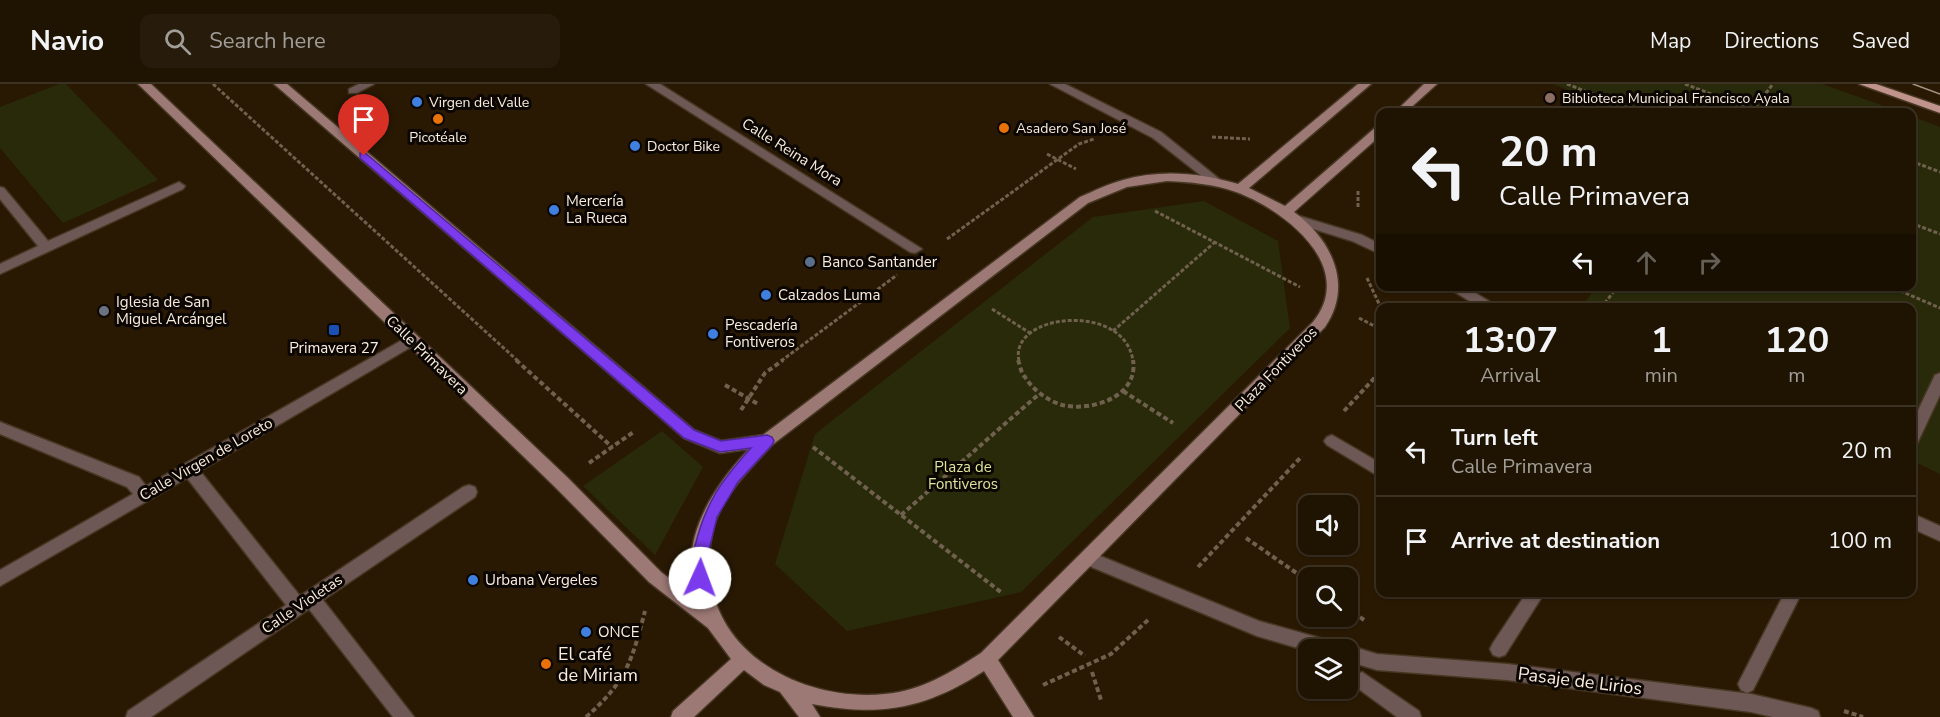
<!DOCTYPE html>
<html lang="en">
<head>
<meta charset="utf-8">
<style>
	body { margin:0; font-family:"Nunito Sans",sans-serif; background:#271c0c; color:#f1f3f6; height:100vh; display:flex; flex-direction:column; font-size:22px; white-space:nowrap }
	* { box-sizing:border-box; margin:0 }
	p { font-size:20px; color:#a19e99 }
	.icon { flex:none; width:33px; height:33px; fill:none; stroke:currentColor; stroke-width:2; stroke-linecap:round; stroke-linejoin:round }
	.map { position:relative; flex:1; overflow:hidden }
	.drawer { position:absolute; left:1376px; top:219px; width:540px; height:294px; display:flex; flex-direction:column; background:#1f1302; border-radius:12px; box-shadow:0 2px 4px #0004,0 0 0 2px #3c3224 }
	.drawer>* { flex:none }
	.hud { position:absolute; left:1376px; top:24px; width:540px; height:183px; border-radius:12px; box-shadow:0 2px 4px #0004,0 0 0 2px #3c3224; background:#1f1302; color:#f1f3f6; overflow:hidden }
	.buttons { position:absolute; left:1298px; top:411px; display:grid; gap:12px }
	.buttons a { display:grid; place-items:center; width:60px; height:60px; border-radius:12px; background:#1f1302; box-shadow:0 2px 4px #0004,0 0 0 2px #3c3224; font-size:30px }
	.pin { position:absolute; display:grid; place-items:center; width:51px; height:51px; color:#fff; margin:-62px -26px; border-radius:50% 50% 50% 0; rotate:-45deg; box-shadow:0 0 6px #0007 }
	.pin .icon { rotate:45deg }
	.me { position:absolute; width:66px; margin:-33px; rotate:2deg; stroke-linejoin:round; filter:drop-shadow(0 0 4px #0008) }
	.turn { display:flex; align-items:center; gap:21px; height:126px; padding:0 24px; font-size:27px }
	.turn .icon { width:78px; height:78px; stroke-width:2.5 }
	.turn b { display:block; font-size:42px; line-height:51px }
	.lanes { display:flex; align-items:center; height:57px; padding:0 24px; background:#0003; justify-content:center; gap:30px; direction:ltr }
	.lanes .off { opacity:.35 }
	.eta { display:flex; justify-content:space-evenly; align-items:center; height:102px; text-align:center }
	.eta b { font-size:36px; font-weight:700; line-height:42px }
	ul { padding:0; list-style:none }
	li { display:flex; align-items:center; gap:18px; height:90px; padding:0 24px; border-top:2px solid #3c3224 }
	li div { flex:1 }
	li b { display:block; font-size:22px }
	li em { font-style:normal }
	header { display:flex; align-items:center; gap:36px; box-sizing:border-box; height:84px; padding:0 30px; background:#1f1302; border-bottom:2px solid #3c3224 }
	header strong { font-size:28px }
	nav { display:flex; gap:33px; margin-inline-start:auto; font-size:21px }
	.search { width:420px; height:54px; background:#271c0c; display:flex; align-items:center; gap:15px; box-sizing:border-box; padding:0 21px; border-radius:12px; color:#a19e99; font-size:22px }
	.map>svg:first-child { display:block }
	.green { fill:#282a0a }
	.lines { fill:none; stroke-linecap:round; stroke-linejoin:round }
	.service-casing { stroke:#463722; stroke-width:3 }
	.pedestrian-casing { stroke:#463722; stroke-width:3 }
	.minor-casing { stroke:#463722; stroke-width:3 }
	.tertiary-casing { stroke:#463722; stroke-width:3 }
	.secondary-casing { stroke:#463722; stroke-width:3 }
	.primary-casing { stroke:#463722; stroke-width:3 }
	.path-far1 { stroke:#6f614e; stroke-width:3; stroke-dasharray:4 2; stroke-linecap:butt }
	.path { stroke:#6f614e; stroke-width:4; stroke-dasharray:5 3; stroke-linecap:butt }
	.service { fill:#6e5855; fill-rule:evenodd }
	.pedestrian { fill:#6e5855; fill-rule:evenodd }
	.minor { fill:#6e5855; fill-rule:evenodd }
	.tertiary { fill:#6e5855; fill-rule:evenodd }
	.secondary { fill:#9c7975; fill-rule:evenodd }
	.primary { fill:#c0938d; fill-rule:evenodd }
	.tram { stroke:#a29585; stroke-width:1.5 }
	.route { fill:#7c3aed; stroke:#51269a; stroke-width:1.5 }
	.education-dot { fill:#8d6e63; stroke:#0c0601; stroke-width:2 }
	.shop-dot { fill:#3f7fe0; stroke:#0c0601; stroke-width:2 }
	.food-dot { fill:#e8710a; stroke:#0c0601; stroke-width:2 }
	.service-dot { fill:#5c6f8a; stroke:#0c0601; stroke-width:2 }
	.worship-dot { fill:#6b7280; stroke:#0c0601; stroke-width:2 }
	.transit-dot { fill:#1a4fb4; stroke:#0c0601; stroke-width:2 }
	.labels { text-anchor:middle; dominant-baseline:central; stroke-width:6; stroke-linejoin:round; paint-order:stroke }
	.far-poi-label { font-size:14px; fill:#f8ede0; stroke:#0c0601; text-anchor:start }
	.street-label { font-size:15px; fill:#f8ede0; stroke:#0c0601 }
	.poi-label { font-size:15px; fill:#f8ede0; stroke:#0c0601; text-anchor:start }
	.park-label { font-size:15px; fill:#dde59b; stroke:#0c0601 }
	.near-poi-label { font-size:18px; fill:#f8ede0; stroke:#0c0601; text-anchor:start }
	.near-street-label { font-size:18px; fill:#f8ede0; stroke:#0c0601 }
</style>
</head>
<body>
<header>
<strong>Navio</strong>
<div class="search"><svg class="icon" aria-label="search" viewBox="0 0 24 24"><circle cx="10" cy="10" r="6"/><path d="M15 15l6 6"/></svg>Search here</div>
<nav><a>Map</a><a>Directions</a><a>Saved</a></nav>
</header>
<div class="map">
<svg width="1940" height="633" viewBox="0 0 1940 633">
	<rect width="100%" height="100%" fill="#291903"/>
	<g class="green">
		<polygon points="59,0 66,0 158,96 63,139 0,64 0,23"/>
		<polygon points="1553,0 1822,0 1901,28 1624,28"/>
		<polygon points="1911,32 1940,43 1940,390 1911,376 1911,224 1597,224 1585,218 1597,202 1911,202"/>
		<polygon points="1204,117 1278,157 1290,244 1021,508 847,547 775,480 815,350 1093,133"/>
		<polygon points="662,347 703,383 655,471 583,402"/>
	</g>
	<g class="lines">
		<defs>
			<polygon id="service" points="1940,289 1940,311 1916,362 1911,364 1911,341 1935,291"/>
			<g id="pedestrian">
				<polygon points="359,0 374,0 357,9 349,9 349,5"/>
				<polygon points="646,0 660,0 922,165 915,169 910,168"/>
				<polygon points="179,98 185,102 183,105 0,190 0,180 38,162 0,115 0,103 4,104 48,157"/>
				<polygon points="1332,351 1380,379 1380,393 1327,361 1324,357 1327,353"/>
				<polygon points="1527,508 1545,508 1505,571 1499,573 1493,571 1490,565 1493,559"/>
				<polygon points="1785,508 1802,508 1753,606 1747,609 1741,606 1738,600 1741,594"/>
				<polygon points="1362,588 1419,627 1421,633 1397,633 1356,603 1353,597 1356,591"/>
			</g>
			<g id="minor">
				<polygon points="411,251 418,256 416,260 200,387 300,512 463,403 469,401 475,403 477,408 475,413 323,516 414,633 393,633 309,525 151,633 126,633 128,627 286,521 187,394 0,502 0,486 133,410 127,403 0,350 0,338 139,393 146,402"/>
				<polygon points="1088,467 1259,537 1334,558 1342,563 1347,561 1377,570 1507,580 1751,610 1811,624 1818,627 1820,633 1773,633 1751,628 1507,596 1377,586 1347,577 1347,566 1308,567 1257,552 1082,479 1080,474 1082,469"/>
			</g>
			<g id="tertiary">
				<polygon points="1050,0 1065,0 1161,48 1223,98 1221,101 1213,101 1153,54"/>
				<polygon points="1296,131 1362,151 1380,160 1380,170 1352,157 1291,138 1290,135"/>
				<polygon points="1445,202 1464,202 1500,224 1481,224"/>
				<polygon points="1911,429 1940,442 1940,457 1911,444"/>
			</g>
			<g id="secondary">
				<path d="M138,0H151L567,393L661,488L696,515C677,458 712,404 749,365L720,369L684,354L274,0H287L694,346L721,357L763,351L1080,113C1094,107 1108,100 1123,96C1161,85 1201,89 1238,100L1358,0H1371L1249,104L1285,122L1376,43L1380,42V52L1294,128C1331,155 1354,201 1325,243L998,576L1034,633H1013L984,587C925,625 881,633 812,620L820,633H799L780,608L764,601L744,586L694,633H671L673,627L731,575L708,544L649,498L555,403ZM1167,97C1190,98 1214,100 1236,108C1283,125 1358,182 1313,238L981,569C952,588 921,607 885,610C808,618 718,575 710,491C708,471 710,447 719,429C731,403 753,382 772,361L1088,119L1127,103Z"/>
				<polygon points="1424,0 1437,0 1406,28 1395,28"/>
			</g>
			<polygon id="primary" points="1859,0 1876,0 1940,22 1940,29"/>
		</defs>
		<use href="#service" class="service-casing"/>
		<use href="#pedestrian" class="pedestrian-casing"/>
		<use href="#minor" class="minor-casing"/>
		<use href="#tertiary" class="tertiary-casing"/>
		<use href="#secondary" class="secondary-casing"/>
		<use href="#primary" class="primary-casing"/>
		<g class="path-far1">
			<polyline points="213,0 518,277"/>
			<polyline points="1567,0 1638,28"/>
			<polyline points="1685,0 1753,26"/>
			<polyline points="1751,28 1773,0"/>
			<polyline points="1212,53 1250,55"/>
			<polyline points="1047,70 1076,85"/>
			<polyline points="1911,77 1940,88"/>
			<polyline points="1358,107 1358,124"/>
			<polyline points="1155,127 1300,203"/>
			<polyline points="1911,139 1940,150"/>
			<polyline points="947,155 1079,60 1094,55"/>
			<polyline points="1367,194 1381,224"/>
			<polyline points="1889,202 1940,224"/>
			<polyline points="1760,222 1763,224"/>
			<polyline points="1601,224 1618,202"/>
			<polyline points="992,225 1030,249"/>
			<polyline points="1359,234 1380,245"/>
			<polyline points="1113,247 1215,158"/>
			<polyline points="781,277 897,191"/>
			<path d="M1019,277C1008,229 1125,217 1133,277"/>
		</g>
		<g class="path">
			<polyline points="516,276 612,363"/>
			<path d="M1018,276C1020,281 1021,289 1025,293C1032,305 1048,317 1062,321C1091,328 1139,313 1133,276"/>
			<polyline points="725,301 758,320"/>
			<polyline points="1123,307 1173,339"/>
			<polyline points="741,326 765,289 783,276"/>
			<polyline points="1344,327 1380,288"/>
			<polyline points="813,363 1002,509"/>
			<polyline points="589,379 635,347"/>
			<polyline points="901,431 1039,310"/>
			<polyline points="1246,454 1308,497"/>
			<polyline points="1198,483 1302,372"/>
			<polyline points="1347,524 1364,536"/>
			<polyline points="1059,553 1085,572"/>
			<polyline points="1092,588 1101,616"/>
			<polyline points="1043,601 1111,570 1148,536"/>
			<polyline points="1844,627 1863,633"/>
			<path d="M586,633C626,598 632,577 645,527"/>
		</g>
		<use href="#service" class="service"/>
		<use href="#pedestrian" class="pedestrian"/>
		<use href="#minor" class="minor"/>
		<use href="#tertiary" class="tertiary"/>
		<use href="#secondary" class="secondary"/>
		<use href="#primary" class="primary"/>
		<polyline class="tram" points="1913,0 1940,10"/>
	</g>
	<path class="route" d="M364,68L694,346L721,357L767,351L772,353L774,357L772,361L738,398L717,433L707,474L708,494L706,499L700,501L695,499C689,488 692,473 695,462C706,418 721,397 751,364L720,368L684,354L360,74V69Z"/>
	<circle class="education-dot" cx="1550" cy="14" r="6"/>
	<g class="shop-dot">
		<circle cx="417" cy="18" r="6"/>
		<circle cx="635" cy="62" r="6"/>
		<circle cx="554" cy="126" r="6"/>
		<circle cx="766" cy="211" r="6"/>
		<circle cx="713" cy="250" r="6"/>
		<circle cx="473" cy="496" r="6"/>
		<circle cx="586" cy="548" r="6"/>
	</g>
	<g class="food-dot">
		<circle cx="438" cy="35" r="6"/>
		<circle cx="1004" cy="44" r="6"/>
		<circle cx="546" cy="580" r="6"/>
	</g>
	<circle class="service-dot" cx="810" cy="178" r="6"/>
	<circle class="worship-dot" cx="104" cy="227" r="6"/>
	<rect class="transit-dot" x="328" y="240" width="12" height="12" rx="3"/>
	<g class="labels">
		<g class="far-poi-label">
			<text x="1562" y="14">Biblioteca Municipal Francisco Ayala</text>
			<text x="429" y="18">Virgen del Valle</text>
			<text x="1016" y="44">Asadero San José</text>
			<text x="438" y="53" text-anchor="middle">Picotéale</text>
			<text x="647" y="62">Doctor Bike</text>
		</g>
		<g class="street-label">
			<text transform="translate(792 68) rotate(32)">Calle Reina Mora</text>
			<text transform="translate(427 271) rotate(44)">Calle Primavera</text>
			<text transform="translate(1276 285) rotate(-46)">Plaza Fontiveros</text>
			<text transform="translate(206 375) rotate(-30)">Calle Virgen de Loreto</text>
			<text transform="translate(302 520) rotate(-34)">Calle Violetas</text>
		</g>
		<g class="poi-label">
			<text x="566" y="117">Mercería<tspan x="566" dy="17">La Rueca</tspan></text>
			<text x="822" y="178">Banco Santander</text>
			<text x="778" y="211">Calzados Luma</text>
			<text x="116" y="218">Iglesia de San<tspan x="116" dy="17">Miguel Arcángel</tspan></text>
			<text x="725" y="241">Pescadería<tspan x="725" dy="17">Fontiveros</tspan></text>
			<text x="334" y="264" text-anchor="middle">Primavera 27</text>
			<text x="485" y="496">Urbana Vergeles</text>
			<text x="598" y="548">ONCE</text>
		</g>
		<g class="park-label">
			<text x="963" y="383">Plaza de<tspan x="963" dy="17">Fontiveros</tspan></text>
		</g>
		<g class="near-poi-label">
			<text x="558" y="570">El café<tspan x="558" dy="21">de Miriam</tspan></text>
		</g>
		<g class="near-street-label">
			<text transform="translate(1580 597) rotate(7)">Pasaje de Lirios</text>
		</g>
	</g>
</svg>
<div class="buttons">
<a><svg class="icon" aria-label="sound" viewBox="0 0 24 24"><path d="M4 9h4l5-4v14l-5-4H4zM17 9q2 3 0 6"/></svg></a>
<a><svg class="icon" aria-label="search" viewBox="0 0 24 24"><circle cx="10" cy="10" r="6"/><path d="M15 15l6 6"/></svg></a>
<a><svg class="icon" aria-label="layers" viewBox="0 0 24 24"><path d="M12 4l9 5-9 5-9-5zM3 14l9 5 9-5"/></svg></a>
</div>
<div class="pin" style="left:364px;top:72px;background:#d93025"><svg class="icon" aria-label="arrive" viewBox="0 0 24 24"><path d="M6 21V4h12l-3 4 3 4H6"/></svg></div>
<svg class="me" style="left:700px;top:494px" viewBox="-20 -20 40 40"><circle r="19" fill="#fff"/><path d="M0-13L10 11 0 6-10 11z" fill="#7c3aed"/></svg>
<div class="hud">
<div class="turn"><svg class="icon" aria-label="left" viewBox="0 0 24 24"><path d="M17 20v-9H6M10 6l-5 5 5 5"/></svg><div><b>20 m</b>Calle Primavera</div></div>
<div class="lanes"><svg class="icon" aria-label="left" viewBox="0 0 24 24"><path d="M17 20v-9H6M10 6l-5 5 5 5"/></svg><svg class="icon off" aria-label="ahead" viewBox="0 0 24 24"><path d="M12 20V5M6 11l6-6 6 6"/></svg><svg class="icon off" aria-label="right" viewBox="0 0 24 24"><path d="M7 20v-9h11M14 6l5 5-5 5"/></svg></div>
</div>
<section class="drawer">
<div class="eta">
<div><b>13:07</b><p>Arrival</p></div>
<div><b>1</b><p>min</p></div>
<div><b>120</b><p>m</p></div>
</div>
<ul>
<li><svg class="icon" aria-label="left" viewBox="0 0 24 24"><path d="M17 20v-9H6M10 6l-5 5 5 5"/></svg><div><b>Turn left</b><p>Calle Primavera</p></div><em>20 m</em></li>
<li><svg class="icon" aria-label="arrive" viewBox="0 0 24 24"><path d="M6 21V4h12l-3 4 3 4H6"/></svg><div><b>Arrive at destination</b></div><em>100 m</em></li>
</ul>
</section>
</div>
</body>
</html>
